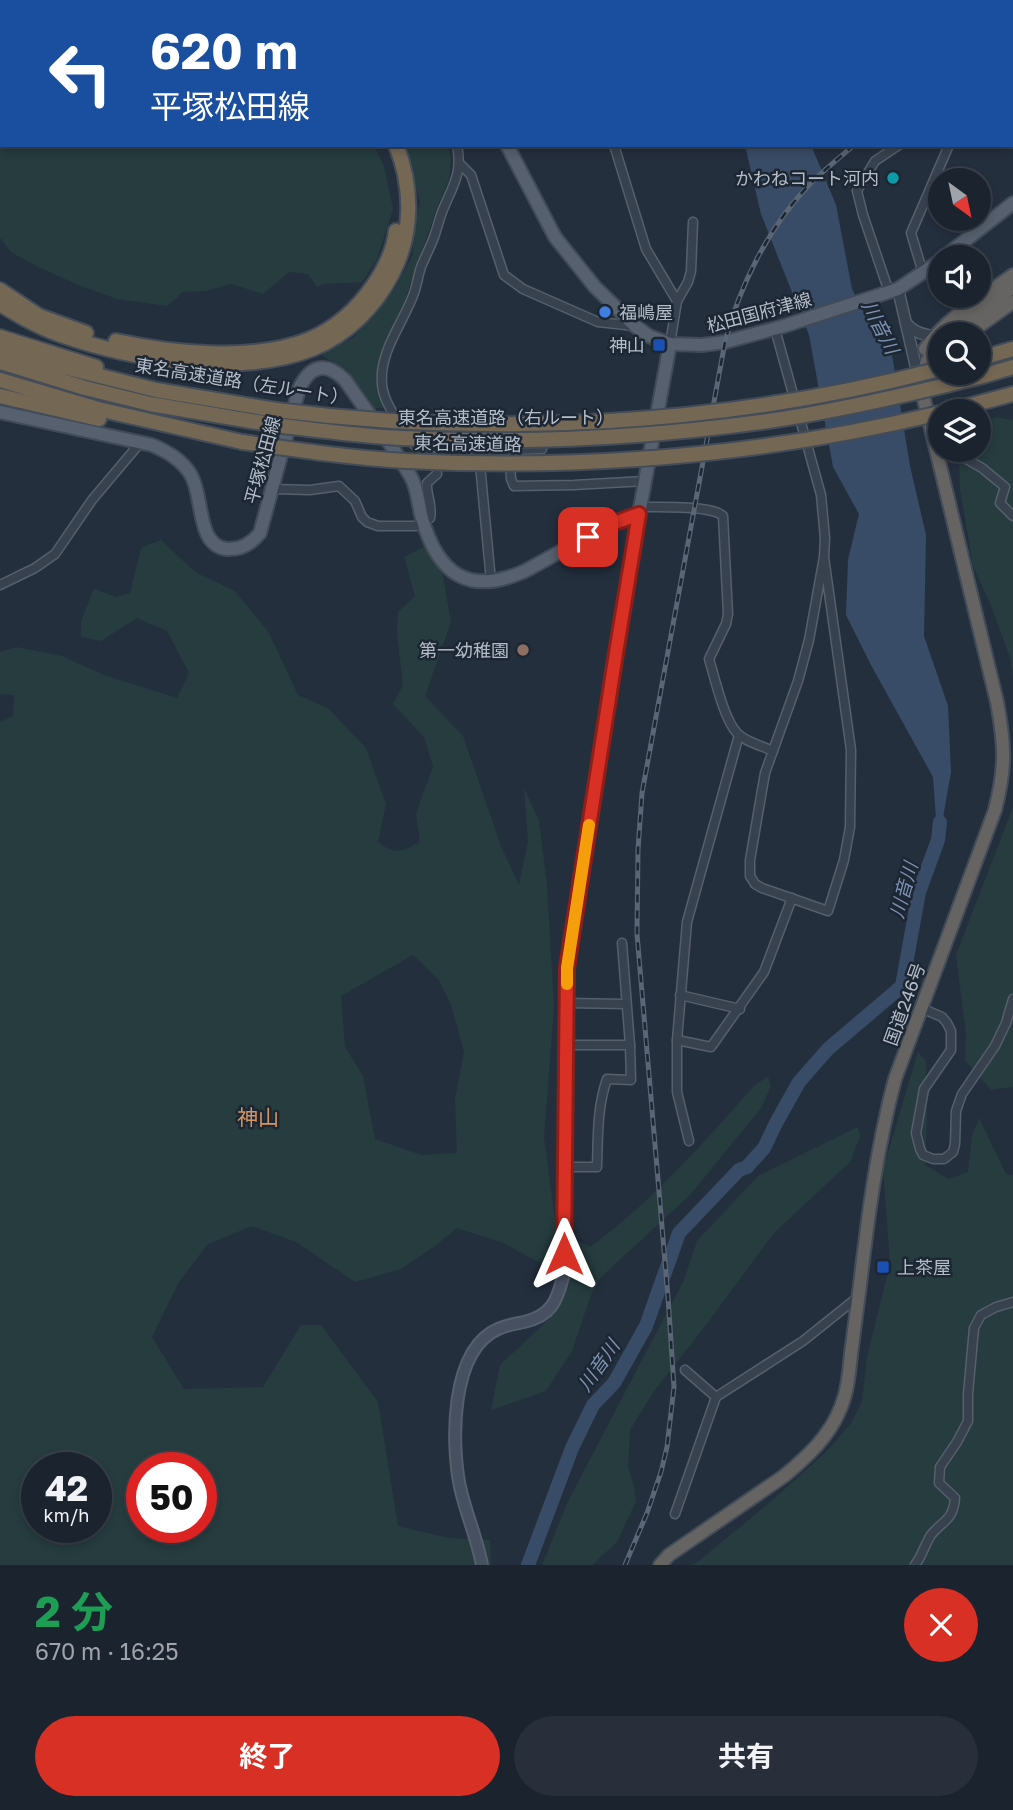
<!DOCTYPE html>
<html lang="ja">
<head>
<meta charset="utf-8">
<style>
	body { margin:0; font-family:"Golos Text","Noto Sans JP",sans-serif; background:#282f3a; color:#f1f3f6; height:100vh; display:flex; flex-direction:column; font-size:26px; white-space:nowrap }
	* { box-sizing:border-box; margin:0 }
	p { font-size:23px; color:#a0a4aa }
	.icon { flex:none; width:38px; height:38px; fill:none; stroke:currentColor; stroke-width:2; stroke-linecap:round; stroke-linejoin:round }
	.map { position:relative; height:1565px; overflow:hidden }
	.panel { display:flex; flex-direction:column; background:#1b232e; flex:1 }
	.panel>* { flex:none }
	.hud { position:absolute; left:0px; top:0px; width:1013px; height:147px; box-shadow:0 4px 10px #0003,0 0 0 2px #39404a; background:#1a4fa0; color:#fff; overflow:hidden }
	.needle { width:46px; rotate:147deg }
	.buttons { position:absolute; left:928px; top:168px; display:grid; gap:14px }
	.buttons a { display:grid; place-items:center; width:63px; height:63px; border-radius:50%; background:#1b232e; box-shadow:0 4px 10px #0003,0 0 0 2px #39404a; font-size:35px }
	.speed { position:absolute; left:21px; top:1452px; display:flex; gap:14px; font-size:35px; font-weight:700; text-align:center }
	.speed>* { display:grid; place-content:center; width:91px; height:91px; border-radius:50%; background:#1b232e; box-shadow:0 4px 10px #0003,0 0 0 2px #39404a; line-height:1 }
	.speed small { font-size:18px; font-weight:400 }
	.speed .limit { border:10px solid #d22; background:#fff; color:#111 }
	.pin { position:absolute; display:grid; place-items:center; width:60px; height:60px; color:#fff; margin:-30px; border-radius:14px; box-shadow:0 4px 10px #0006 }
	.me { position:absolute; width:77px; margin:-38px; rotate:0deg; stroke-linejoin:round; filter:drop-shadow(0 0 5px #0008) }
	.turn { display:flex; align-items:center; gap:24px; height:147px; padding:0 35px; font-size:32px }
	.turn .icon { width:91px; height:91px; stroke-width:2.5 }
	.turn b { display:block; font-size:49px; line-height:60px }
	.round { display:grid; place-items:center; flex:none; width:74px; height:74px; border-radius:37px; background:#282f3a }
	.head { display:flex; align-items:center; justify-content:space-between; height:119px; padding:0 35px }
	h1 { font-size:42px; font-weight:700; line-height:52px; color:#1e9e55 }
	.primary-button { display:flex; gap:14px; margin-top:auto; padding:14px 35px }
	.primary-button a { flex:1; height:80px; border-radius:42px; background:#d93025; color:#fff; font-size:28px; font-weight:700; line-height:80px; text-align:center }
	.primary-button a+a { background:#282f3a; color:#f1f3f6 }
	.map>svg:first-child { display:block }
	.green { fill:#263c3f; fill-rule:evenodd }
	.water { fill:#394c67 }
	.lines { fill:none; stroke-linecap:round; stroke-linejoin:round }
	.river { stroke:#394c67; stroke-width:14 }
	.minor-casing { stroke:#565f6c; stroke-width:11 }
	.tertiary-casing { stroke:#565f6c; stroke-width:13 }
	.secondary-casing { stroke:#565f6c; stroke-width:14 }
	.primary-casing { stroke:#414a57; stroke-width:16 }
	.trunk-casing { stroke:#434c59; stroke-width:16 }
	.motorway-casing { stroke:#434c59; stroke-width:18 }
	.minor { stroke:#38414e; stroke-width:8 }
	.tertiary { stroke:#38414e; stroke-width:10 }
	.secondary { stroke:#465061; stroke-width:10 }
	.primary { stroke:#56606e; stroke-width:12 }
	.trunk { stroke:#656462; stroke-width:12 }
	.motorway { stroke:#746855; stroke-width:14 }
	.rail-casing { stroke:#5a6575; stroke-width:5 }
	.rail { stroke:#1d2633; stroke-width:2.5; stroke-dasharray:8; stroke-linecap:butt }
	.motorway-bridge-casing { stroke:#434c59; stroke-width:18; stroke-linecap:butt }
	.motorway-bridge { stroke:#746855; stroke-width:14 }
	.route-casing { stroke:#8d1f18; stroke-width:18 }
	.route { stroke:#d93025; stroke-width:12 }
	.slow { stroke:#f59e0b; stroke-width:12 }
	.culture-dot { fill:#0f9aa8; stroke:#1d2633; stroke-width:2.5 }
	.shop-dot { fill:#3f7fe0; stroke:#1d2633; stroke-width:2.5 }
	.transit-dot { fill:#1a4fb4; stroke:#1d2633; stroke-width:2.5 }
	.education-dot { fill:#8d6e63; stroke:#1d2633; stroke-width:2.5 }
	.labels { text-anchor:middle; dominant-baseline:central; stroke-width:5; stroke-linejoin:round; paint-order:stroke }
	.poi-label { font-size:18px; fill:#b4bcc9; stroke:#1d2633; text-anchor:end }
	.street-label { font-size:18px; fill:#b4bcc9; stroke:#1d2633 }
	.water-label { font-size:19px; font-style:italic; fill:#7c92b1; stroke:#1d2633 }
	.quarter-label { font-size:21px; fill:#d59563; stroke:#1d2633 }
</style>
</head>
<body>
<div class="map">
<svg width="1013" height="1565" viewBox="0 0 1013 1565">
	<rect width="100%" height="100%" fill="#242f3e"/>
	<g class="green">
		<polygon points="0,0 162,0 163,2 2,2 2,99 0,97"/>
		<polygon points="2,137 2,145 374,145 384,166 393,209 376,262 362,282 324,284 317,287 308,274 289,272 263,294 231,284 206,291 182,292 177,298 167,306 117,299 81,286 40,268 11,252 0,238 0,139"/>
		<polygon points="405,145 448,145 451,160 449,179 436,210 405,300 382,351 377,368 380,397 385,408 372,408 347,370 321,355 354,337 395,289 412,256 415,222 420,201"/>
		<polygon points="996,417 1013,420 1013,678 1010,658 992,608 973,566 960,489 959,450 978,450 978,425"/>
		<path d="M161,540L195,572L235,591L269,633L298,695L328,708L366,748L386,804L378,842C395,855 402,852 420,842L416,813L433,767L424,737L393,704L403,685L397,633L398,612L415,596L404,557L426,546L443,576L451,622L425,696L463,736L501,846L519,885L528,841L524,788L539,821L547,885L554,1008L544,1137L556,1229L590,1247C652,1202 703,1143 754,1086L768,1076L771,1086L761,1108L690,1195L601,1277L591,1295L572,1351L546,1391L491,1410L500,1365L550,1318L569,1285L540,1263L503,1243L457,1228L435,1246L401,1269L355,1282L296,1242L252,1226L208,1244L179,1282L152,1337L184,1389L263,1387L301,1325H321L378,1402L398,1526L449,1538L490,1540L491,1565H0V722L13,716L14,695L0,694V652L16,647L62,656L104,675L177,698L189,673L167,631L137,618L101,641L81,637V621L94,588L115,597L130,593L141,548ZM413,955L439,980L451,1005L464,1052L455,1099L457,1153L421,1155L375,1139L363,1076L345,1047L341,996ZM37,1468H96V1528H37ZM142,1468H201V1528H142Z"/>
		<polygon points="1013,807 1013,1087 991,1090 965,1060 966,1034 956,955"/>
		<polygon points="918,1052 926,1061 927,1124 925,1165 949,1179 968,1172 972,1136 979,1118 1006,1174 1013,1175 1013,1565 691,1565 699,1561 770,1502 827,1451 851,1423 862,1401 867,1357 890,1264 883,1169"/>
		<polygon points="858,1127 860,1137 850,1162 773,1234 709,1321 652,1394 630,1430 628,1466 634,1487 636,1501 617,1542 592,1565 542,1565 568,1501 684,1280 697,1241 758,1176"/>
	</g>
	<polygon class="water" points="745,145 811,145 836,205 852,289 870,325 892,355 910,466 926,535 924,636 948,706 951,772 938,846 933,777 871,665 846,615 848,560 859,514 833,467 809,335 761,214"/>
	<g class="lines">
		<polyline class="river" points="528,1565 572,1448 593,1405 614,1383 646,1326 679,1233 739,1170 747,1167 764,1148 776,1123 799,1082 828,1049 902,986 919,892 938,840 940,822"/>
		<defs>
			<g id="minor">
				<polyline points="633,0 634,2"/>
				<polyline points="658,2 658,0"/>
				<polyline points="1012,6 1012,0"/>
				<polyline points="1012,52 1013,51"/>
				<polyline points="614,145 646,249 677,301 670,344"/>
				<polyline points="459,163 471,175 504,275 523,289 598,322 635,326"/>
				<polyline points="923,273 911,233 949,145"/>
				<polyline points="889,292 863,215 857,191 875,161 899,145"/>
				<polyline points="677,301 688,282 691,271 693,222"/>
				<polyline points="775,329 821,495 825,538 824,557 809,640 798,681 765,773 750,860 750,876 755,884 762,888 828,911 844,860 850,827 851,750 824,557"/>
				<polyline points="509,450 511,479 514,486 574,485 645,481"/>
				<polyline points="951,450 982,468 1005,487 1000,503 1013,516"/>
				<polyline points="479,454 491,581"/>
				<polyline points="475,456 486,451 542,449"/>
				<path d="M272,489L310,490L339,486L355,501L362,517L367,522L378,526H416L430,518C433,506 426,495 427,483L437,474V466L432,456C415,450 408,438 399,423C391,410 383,398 382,384C379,351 404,322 414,293C417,285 418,276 421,267C425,257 430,248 434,237C437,229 439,220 442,212C452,187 463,174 457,145"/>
				<path d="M640,507C658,507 712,505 723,516L728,614L726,624L709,659C715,679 724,719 737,733C745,742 763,746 773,751"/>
				<polyline points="0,585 35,568 55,554 92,500 140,443"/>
				<polyline points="680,995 740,1009"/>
				<polyline points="567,1003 626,1004"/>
				<polyline points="921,1008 942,1017 947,1023 951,1031 951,1050 924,1089 916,1133 920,1149 923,1155 933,1159 944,1159 953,1152 955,1144 956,1111 962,1094 995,1046 1006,1023 1013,999"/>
				<polyline points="677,1040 711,1047 764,972 792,898"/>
				<polyline points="566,1045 630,1045"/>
				<polyline points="689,1141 677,1092 677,1040 687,922 739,735"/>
				<path d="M564,1167H597C598,1137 597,1107 607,1079L631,1080L630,1045L622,943"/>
				<polyline points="685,1370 716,1397"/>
				<polyline points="675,1514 716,1397 803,1341 858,1297"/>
				<path d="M915,1565C922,1556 925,1544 931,1535C943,1520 953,1521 955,1498L939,1483L940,1467L957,1442L968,1421V1394L974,1328L981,1315L996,1307L1013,1302"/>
			</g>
			<g id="tertiary">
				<polyline points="898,289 919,380"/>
				<path d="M906,323C916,334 925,335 939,337"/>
			</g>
			<path id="secondary" d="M482,1565C477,1538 466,1514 460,1487C451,1443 450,1350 498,1329C507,1325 515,1324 524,1322C551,1316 557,1301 563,1277L567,968L604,726L639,514"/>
			<g id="primary">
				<polyline points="364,0 366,2"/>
				<polyline points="507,145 555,237 595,287 635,326 649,336 670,344 702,345 725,342 781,327 898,289 940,261"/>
				<polyline points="944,257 1013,203"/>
				<path d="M0,412L152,445C168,452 182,460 191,475C204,497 196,546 227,549C241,550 251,544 260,533L299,389C310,365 326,361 345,380C367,412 392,444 411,477C418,489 418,505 422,518C438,575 469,596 525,571L609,525L639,514L670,344"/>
			</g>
			<g id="trunk">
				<polyline points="935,0 938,2"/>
				<polyline points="1012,65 1013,66"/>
				<polyline points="1012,75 1013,76"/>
				<polyline points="950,334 1013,287"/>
				<polyline points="968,334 1013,302"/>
				<path d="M925,349C946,318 983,297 1013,275"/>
				<path d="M660,1565L669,1555L784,1476C807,1457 830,1436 841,1407C848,1390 849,1372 851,1354C854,1331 857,1308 860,1285C868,1216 877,1147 895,1079L995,810C1006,767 1005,746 997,702L920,383L927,361L940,344"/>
			</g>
			<g id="motorway">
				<polyline points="206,0 209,2"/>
				<polyline points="235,0 238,2"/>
				<polyline points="0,290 39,316 86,333"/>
				<path d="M0,304C19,316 40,328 61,335C132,360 241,377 312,349C347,335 375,307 392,274C413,234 413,187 396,145"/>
				<polyline points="0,337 96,367"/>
				<path d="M116,341C172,353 252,362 308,340C335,329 357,309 373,286C384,270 394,250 396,231"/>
				<polyline points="0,351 156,390 276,410"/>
				<polyline points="978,359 1013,349"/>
				<polyline points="0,362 85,388 150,404 275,425"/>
				<polyline points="979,377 1013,367"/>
				<polyline points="0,380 98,409 242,442"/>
				<polyline points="0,396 99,419"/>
				<polyline points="949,411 1013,394"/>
			</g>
		</defs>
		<use href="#minor" class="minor-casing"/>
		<use href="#tertiary" class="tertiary-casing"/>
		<use href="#secondary" class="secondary-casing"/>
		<use href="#primary" class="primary-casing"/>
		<use href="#trunk" class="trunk-casing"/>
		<use href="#motorway" class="motorway-casing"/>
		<use href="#minor" class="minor"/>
		<use href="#tertiary" class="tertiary"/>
		<use href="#secondary" class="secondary"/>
		<use href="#primary" class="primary"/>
		<use href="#trunk" class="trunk"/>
		<use href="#motorway" class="motorway"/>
		<defs>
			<g id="rail">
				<polyline points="1012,37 1013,36"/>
				<path d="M625,1565L647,1513L661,1472L667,1447L674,1387L668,1297L637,934L638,850L642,793L725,342C740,285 768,228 809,185C823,171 839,158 854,145"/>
			</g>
		</defs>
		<use href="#rail" class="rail-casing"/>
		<use href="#rail" class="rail"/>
		<defs>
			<g id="motorway-bridge">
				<path d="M276,410C494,438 727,425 940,369"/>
				<path d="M275,425C317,430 360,436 402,438C522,444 642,438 761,422C834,412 907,395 979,377"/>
				<path d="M242,442C297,450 351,458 406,461C586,470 765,455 940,413"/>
			</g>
		</defs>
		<use href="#motorway-bridge" class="motorway-bridge-casing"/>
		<use href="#motorway-bridge" class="motorway-bridge"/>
	</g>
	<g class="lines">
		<defs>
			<polyline id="route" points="564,1254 567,968 616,653 639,514 609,525 588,537"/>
		</defs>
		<use href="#route" class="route-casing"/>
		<use href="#route" class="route"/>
		<polyline class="slow" points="567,984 567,968 589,825"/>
	</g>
	<circle class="culture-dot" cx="893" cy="178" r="7"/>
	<circle class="shop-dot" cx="605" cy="312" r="7"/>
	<g class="transit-dot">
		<rect x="652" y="338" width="14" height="14" rx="3.5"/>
		<rect x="876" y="1260" width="14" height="14" rx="3.5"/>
	</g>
	<circle class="education-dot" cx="523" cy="650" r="7"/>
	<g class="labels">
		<g class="poi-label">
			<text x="879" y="178">かわねコート河内</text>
			<text x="619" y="312" text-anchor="start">福嶋屋</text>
			<text x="645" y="345">神山</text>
			<text x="509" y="650">第一幼稚園</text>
			<text x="897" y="1267" text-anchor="start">上茶屋</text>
		</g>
		<g class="street-label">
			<text transform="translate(759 312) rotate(-15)">松田国府津線</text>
			<text transform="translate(242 381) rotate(9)">東名高速道路（左ルート）</text>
			<text x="506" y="417">東名高速道路（右ルート）</text>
			<text transform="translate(468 443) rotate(1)">東名高速道路</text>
			<text transform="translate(262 460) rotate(-75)">平塚松田線</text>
			<text transform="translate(904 1004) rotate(-70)">国道246号</text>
		</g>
		<g class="water-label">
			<text transform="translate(881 327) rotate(63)">川音川</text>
			<text transform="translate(903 890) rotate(-75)">川音川</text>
			<text transform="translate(598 1365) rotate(-55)">川音川</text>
		</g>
		<g class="quarter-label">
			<text x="258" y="1117">神山</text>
		</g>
	</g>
</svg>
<div class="buttons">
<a><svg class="needle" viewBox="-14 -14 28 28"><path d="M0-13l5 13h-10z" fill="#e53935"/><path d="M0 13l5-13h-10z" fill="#a0a4aa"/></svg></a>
<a><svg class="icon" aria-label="sound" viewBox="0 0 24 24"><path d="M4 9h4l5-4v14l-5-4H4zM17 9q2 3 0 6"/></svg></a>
<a><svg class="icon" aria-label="search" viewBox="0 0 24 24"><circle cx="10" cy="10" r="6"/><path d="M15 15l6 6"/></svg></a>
<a><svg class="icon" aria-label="layers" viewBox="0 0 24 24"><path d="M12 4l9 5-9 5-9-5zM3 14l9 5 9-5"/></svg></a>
</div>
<div class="speed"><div>42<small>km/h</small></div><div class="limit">50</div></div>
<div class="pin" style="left:588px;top:537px;background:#d93025"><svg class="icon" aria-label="arrive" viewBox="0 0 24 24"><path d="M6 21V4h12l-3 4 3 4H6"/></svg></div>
<svg class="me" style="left:564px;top:1254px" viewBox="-20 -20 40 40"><path d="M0-17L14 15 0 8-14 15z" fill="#d93025" stroke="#fff" stroke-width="4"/></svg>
<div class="hud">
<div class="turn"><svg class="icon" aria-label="left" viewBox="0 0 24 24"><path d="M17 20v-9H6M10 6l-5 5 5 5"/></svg><div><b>620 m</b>平塚松田線</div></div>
</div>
</div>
<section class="panel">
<div class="head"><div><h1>2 分</h1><p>670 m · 16:25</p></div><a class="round" style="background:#d93025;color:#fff"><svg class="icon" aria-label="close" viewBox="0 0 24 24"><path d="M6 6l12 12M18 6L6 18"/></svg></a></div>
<div class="primary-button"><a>終了</a><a>共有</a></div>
</section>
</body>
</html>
